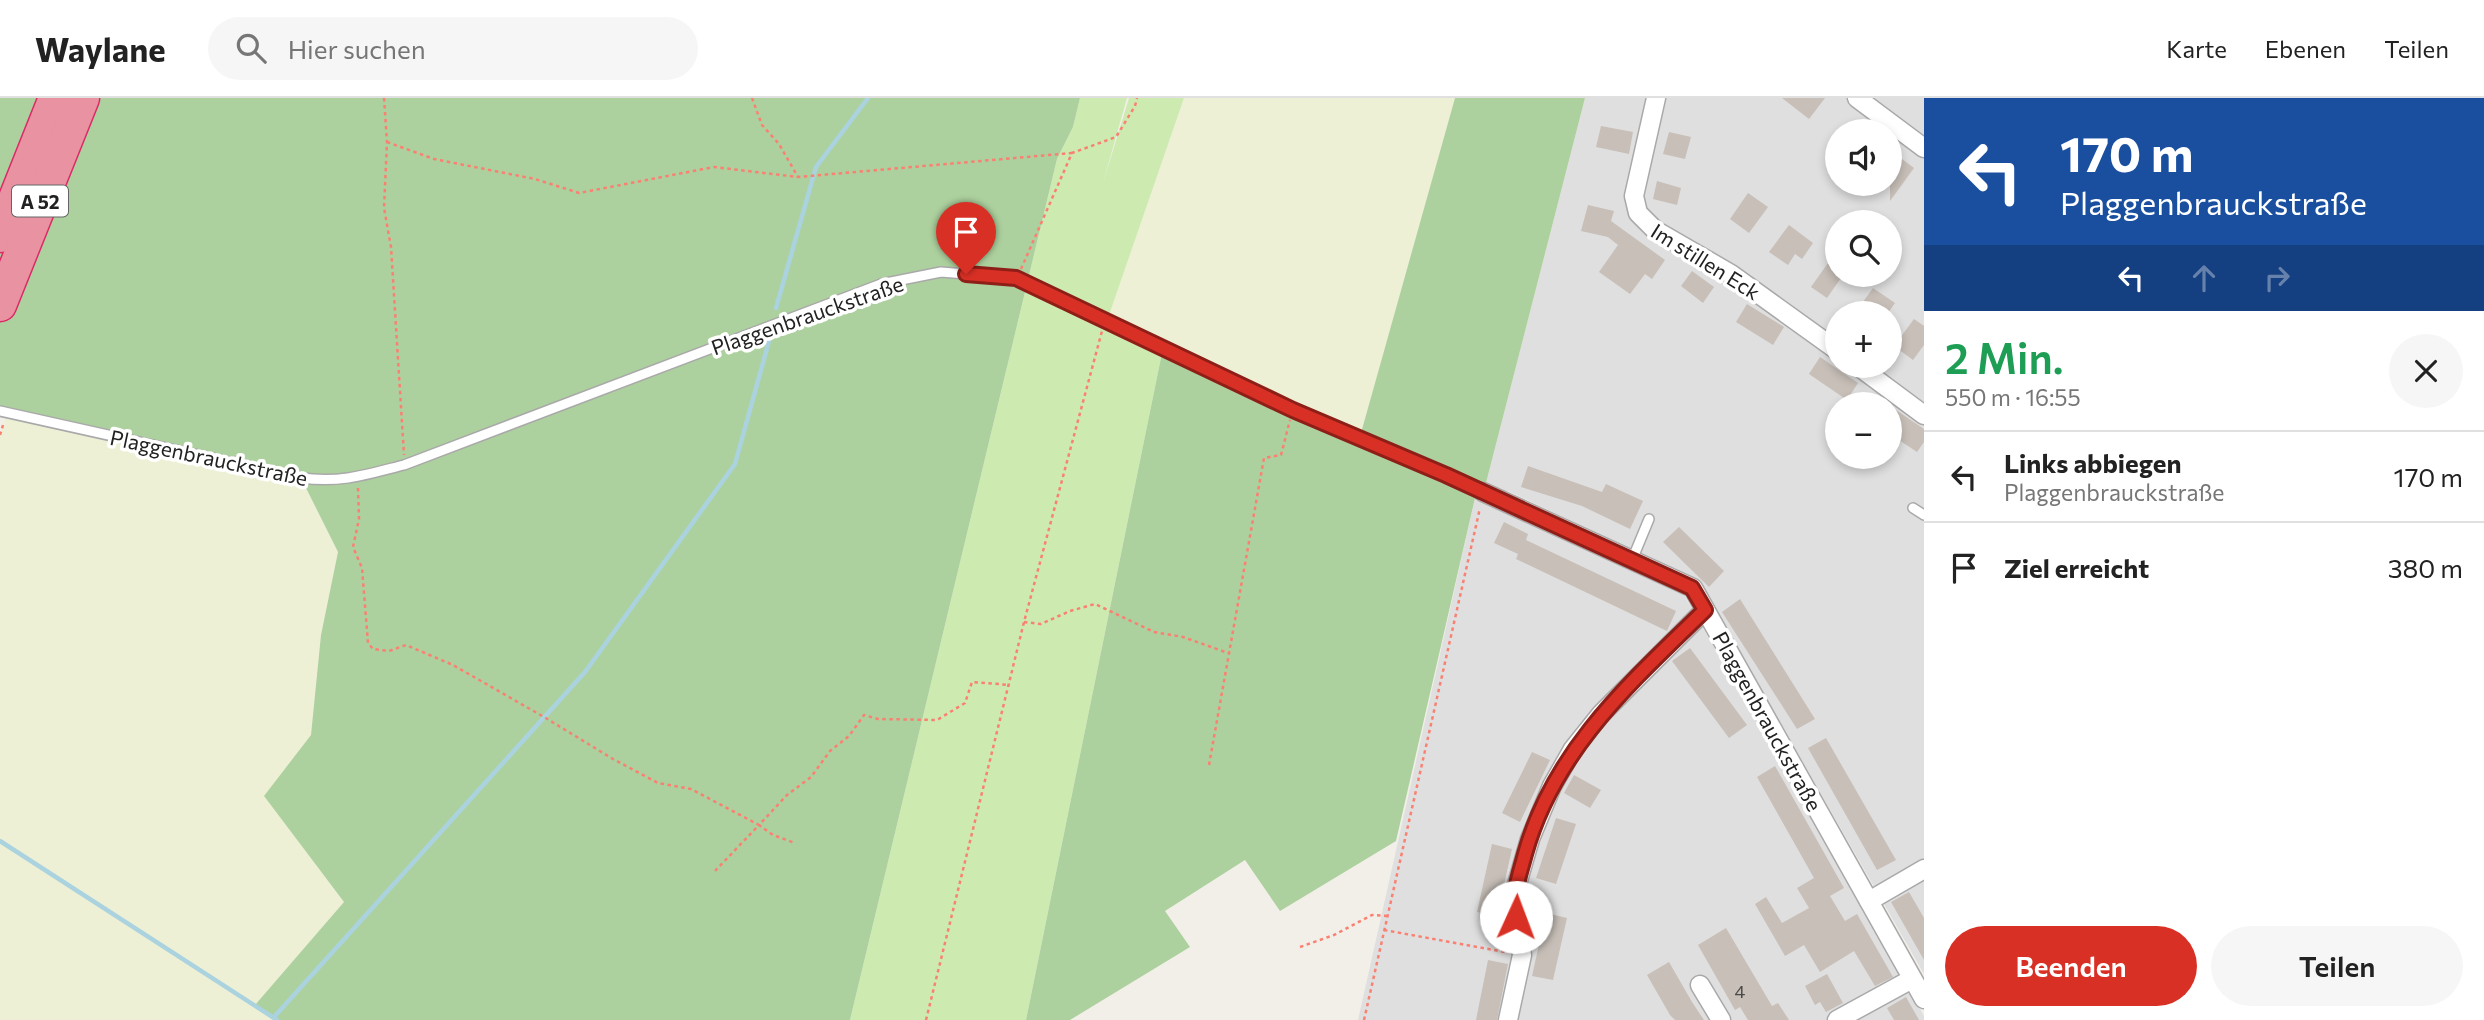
<!DOCTYPE html>
<html lang="de">
<head>
<meta charset="utf-8">
<style>
	body { margin:0; font-family:Commissioner,sans-serif; background:#f6f6f6; color:#222; height:100vh; display:flex; flex-direction:column; font-size:26px; white-space:nowrap }
	* { box-sizing:border-box; margin:0 }
	p { font-size:23px; color:#767676 }
	.icon { flex:none; width:38px; height:38px; fill:none; stroke:currentColor; stroke-width:2; stroke-linecap:round; stroke-linejoin:round }
	.map { position:relative; flex:1; overflow:hidden }
	.panel { display:flex; flex-direction:column; background:#fff; width:560px }
	.panel>* { flex:none }
	.top-card { background:#1a4fa0; color:#fff; overflow:hidden }
	.buttons { position:absolute; left:1825px; top:21px; display:grid; gap:14px }
	.buttons a { display:grid; place-items:center; width:77px; height:77px; border-radius:50%; background:#fff; box-shadow:0 4px 10px #0003; font-size:35px }
	.pin { position:absolute; display:grid; place-items:center; width:60px; height:60px; color:#fff; margin:-72px -30px; border-radius:50% 50% 50% 0; rotate:-45deg; box-shadow:0 0 7px #0007 }
	.pin .icon { rotate:45deg }
	.me { position:absolute; width:77px; margin:-38px; rotate:2deg; stroke-linejoin:round; filter:drop-shadow(0 0 5px #0008) }
	.turn { display:flex; align-items:center; gap:24px; height:147px; padding:0 21px; font-size:32px }
	.turn .icon { width:91px; height:91px; stroke-width:2.5 }
	.turn b { display:block; font-size:49px; line-height:60px }
	.lanes { display:flex; align-items:center; height:66px; padding:0 21px; background:#0003; justify-content:center; gap:35px; direction:ltr }
	.lanes .off { opacity:.35 }
	.round { display:grid; place-items:center; flex:none; width:74px; height:74px; border-radius:37px; background:#f6f6f6 }
	.overview { display:flex; align-items:center; justify-content:space-between; height:119px; padding:0 21px }
	h1 { font-size:42px; font-weight:600; line-height:52px; color:#1e9e55 }
	.action { display:flex; gap:14px; margin-top:auto; padding:14px 21px }
	.action a { flex:1; height:80px; border-radius:42px; background:#d93025; color:#fff; font-size:28px; font-weight:600; line-height:80px; text-align:center }
	.action a+a { background:#f6f6f6; color:#222 }
	ul { padding:0; list-style:none }
	li { display:flex; align-items:center; gap:21px; height:91px; padding:0 21px; border-top:2px solid #e0e0e0 }
	li div { flex:1 }
	li b { display:block; font-size:26px }
	li em { font-style:normal }
	header { display:flex; align-items:center; gap:42px; box-sizing:border-box; height:98px; padding:0 35px; background:#fff; border-bottom:2px solid #e0e0e0 }
	header strong { font-size:33px }
	nav { display:flex; gap:38px; margin-inline-start:auto; font-size:24px }
	.search { width:490px; height:63px; background:#f6f6f6; display:flex; align-items:center; gap:18px; box-sizing:border-box; padding:0 24px; border-radius:38px; color:#767676; font-size:26px }
	main { display:flex; flex:1; min-height:0 }
	.map>svg:first-child { display:block }
	.residential { fill:#e0dfdf; fill-rule:evenodd }
	.farmland { fill:#eef0d5 }
	.grass { fill:#cdebb0 }
	.forest { fill:#add19e }
	.lines { fill:none; stroke-linecap:round; stroke-linejoin:round }
	.stream { stroke:#aad3df; stroke-width:4.5 }
	.building { fill:#c7bfb8 }
	.service-casing { stroke:#a9a9a9; stroke-width:12 }
	.minor-casing { stroke:#a9a9a9; stroke-width:21 }
	.motorway-casing { stroke:#dc2a67; stroke-width:35 }
	.path { stroke:#fa8072; stroke-width:2.5; stroke-dasharray:3.5 3.5; stroke-linecap:butt }
	.service { stroke:#fff; stroke-width:9 }
	.minor { stroke:#fff; stroke-width:18 }
	.motorway { stroke:#e892a2; stroke-width:32 }
	.route-casing { stroke:#8d1f18; stroke-width:18 }
	.route { stroke:#d93025; stroke-width:12 }
	.labels { text-anchor:middle; dominant-baseline:central; stroke-width:7; stroke-linejoin:round; paint-order:stroke }
	.number-label { font-size:18px; fill:#4b4948 }
	.shield { fill:#fff; stroke:#646464; stroke-width:2 }
	.shield-label { font-size:19px; font-weight:bold; fill:#222 }
	.street-label { font-size:21px; fill:#222; stroke:#fff }
</style>
</head>
<body>
<header>
<strong>Waylane</strong>
<div class="search"><svg class="icon" aria-label="search" viewBox="0 0 24 24"><circle cx="10" cy="10" r="6"/><path d="M15 15l6 6"/></svg>Hier suchen</div>
<nav><a>Karte</a><a>Ebenen</a><a>Teilen</a></nav>
</header>
<main>
<div class="map">
<svg width="1924" height="922" viewBox="0 0 1924 922">
	<rect width="100%" height="100%" fill="#f2efe9"/>
	<g class="residential">
		<path d="M1585,0H1924V876L1699,483L1508,393L1504,395L1486,385ZM1838,33H1890V86H1838ZM1838,124H1890V177H1838ZM1838,215H1890V268H1838ZM1838,306H1890V359H1838Z"/>
		<polygon points="1475,400 1684,497 1890,856 1924,918 1924,922 1358,922"/>
	</g>
	<g class="farmland">
		<polygon points="1184,0 1455,0 1361,336 1108,220"/>
		<polygon points="7,315 301,380 338,454 321,537 311,637 265,699 344,804 255,907 273,922 0,922 0,337"/>
	</g>
	<polygon class="grass" points="1080,0 1127,0 1103,85 1129,0 1184,0 1108,220 1083,212 1164,245 1026,922 850,922 1057,61 1073,29"/>
	<g class="forest">
		<polygon points="0,0 1080,0 1073,29 1057,61 850,922 277,922 255,907 344,804 264,698 311,637 321,537 338,454 301,380 0,313"/>
		<polygon points="1455,0 1585,0 1486,385 1481,384 1475,400 1396,743 1280,813 1245,762 1165,813 1190,849 1070,922 1026,922 1164,245 1361,335"/>
	</g>
	<g class="lines">
		<g class="stream">
			<polyline points="776,210 816,69 868,0"/>
			<polyline points="0,743 277,922"/>
			<polyline points="274,919 585,574 735,366 769,243"/>
		</g>
	</g>
	<g class="building">
		<polygon points="1782,0 1825,0 1809,21"/>
		<polygon points="1601,28 1633,34 1629,56 1596,49"/>
		<polygon points="1669,34 1691,39 1685,61 1663,56"/>
		<polygon points="1890,52 1914,70 1890,103"/>
		<polygon points="1657,83 1681,90 1677,107 1653,101"/>
		<polygon points="1748,95 1768,109 1749,135 1730,121"/>
		<polygon points="1588,107 1614,113 1611,123 1665,162 1652,181 1645,176 1630,196 1599,174 1618,147 1608,139 1581,133"/>
		<polygon points="1789,127 1813,145 1802,161 1795,156 1788,167 1769,154"/>
		<polygon points="1838,151 1838,177 1843,177 1827,200 1811,189"/>
		<polygon points="1692,173 1714,189 1703,205 1681,188"/>
		<polygon points="1873,190 1895,205 1888,215 1855,215"/>
		<polygon points="1747,206 1784,229 1773,247 1736,224"/>
		<polygon points="1914,221 1924,228 1924,247 1913,262 1894,248"/>
		<polygon points="1820,259 1858,285 1847,302 1809,276"/>
		<polygon points="1890,308 1924,331 1924,344 1917,354 1890,336"/>
		<polygon points="1528,368 1602,394 1606,386 1643,403 1630,431 1582,408 1521,389"/>
		<polygon points="1504,424 1528,436 1526,442 1676,513 1667,533 1516,461 1518,456 1494,445"/>
		<polygon points="1679,429 1724,473 1709,489 1663,444"/>
		<polygon points="1740,501 1815,621 1797,631 1722,514"/>
		<polygon points="1690,550 1747,627 1729,640 1672,563"/>
		<polygon points="1826,640 1896,762 1877,772 1808,650"/>
		<polygon points="1532,654 1550,662 1520,724 1502,715"/>
		<polygon points="1775,668 1844,790 1830,798 1845,823 1857,816 1893,879 1875,888 1854,853 1820,874 1804,847 1785,858 1755,806 1766,799 1782,825 1809,810 1797,790 1814,780 1757,679"/>
		<polygon points="1574,677 1601,692 1590,710 1564,695"/>
		<polygon points="1556,720 1576,726 1556,786 1536,780"/>
		<polygon points="1492,746 1512,751 1497,818 1477,814"/>
		<polygon points="1909,794 1924,820 1924,862 1891,804"/>
		<polygon points="1546,815 1567,820 1553,882 1532,878"/>
		<polygon points="1726,830 1772,908 1778,905 1789,922 1748,922 1740,909 1735,912 1698,847"/>
		<polygon points="1488,862 1508,866 1497,922 1476,922"/>
		<polygon points="1669,864 1692,904 1704,922 1675,922 1670,917 1647,877"/>
		<polygon points="1827,876 1843,905 1826,914 1820,904 1815,907 1805,888"/>
		<polygon points="1906,899 1919,922 1894,922 1887,910"/>
	</g>
	<g class="lines">
		<defs>
			<g id="service">
				<path d="M0,313L301,380C342,385 365,377 404,367L881,186L941,174L1016,180L1293,312L1483,394"/>
				<polyline points="1913,410 1924,417"/>
				<polyline points="1632,462 1649,421"/>
			</g>
			<g id="minor">
				<polyline points="1656,0 1634,98 1638,115 1655,132 1731,176 1838,253"/>
				<polyline points="1857,0 1924,50"/>
				<polyline points="1858,268 1924,317"/>
				<polyline points="1483,394 1693,490 1924,901"/>
				<polyline points="1869,803 1924,771"/>
				<polyline points="1700,887 1721,922"/>
				<polyline points="1508,922 1522,857 1513,800 1530,741 1552,688 1573,651 1601,616 1705,512"/>
				<polyline points="1837,922 1912,881"/>
			</g>
			<g id="motorway">
				<polyline points="0,138 55,0"/>
				<polyline points="0,207 83,0"/>
			</g>
		</defs>
		<use href="#service" class="service-casing"/>
		<use href="#minor" class="minor-casing"/>
		<use href="#motorway" class="motorway-casing"/>
		<g class="path">
			<polyline points="384,0 387,44 384,110 391,149 404,357"/>
			<polyline points="752,0 762,27 779,46 798,79"/>
			<polyline points="387,44 434,61 535,81 579,95 714,69 798,79 1072,55"/>
			<polyline points="1021,171 1072,55 1116,39 1135,8 1137,0"/>
			<polyline points="0,337 3,327"/>
			<polyline points="358,390 359,421 353,449 362,470 368,545 373,551 389,553 406,547 453,567 544,619 613,661 658,685 691,691 759,727 787,697 811,679 830,653 849,638 864,617 878,621 937,622 965,605 972,584 1010,587"/>
			<polyline points="1024,524 1041,526 1070,513 1095,506 1154,534 1183,539 1228,555"/>
			<polyline points="1209,667 1264,360 1281,357 1290,322"/>
			<polyline points="715,773 759,727 773,737 795,745"/>
			<polyline points="1384,832 1505,854"/>
			<polyline points="1300,849 1334,837 1372,817 1388,818"/>
			<polyline points="926,922 1024,524 1102,233"/>
			<polyline points="1364,922 1480,410"/>
		</g>
		<use href="#service" class="service"/>
		<use href="#minor" class="minor"/>
		<use href="#motorway" class="motorway"/>
	</g>
	<g class="lines">
		<defs>
			<path id="route" d="M966,176L1016,180L1293,312L1446,377L1692,490L1705,512C1630,585 1554,652 1525,756C1519,779 1512,795 1516,819"/>
		</defs>
		<use href="#route" class="route-casing"/>
		<use href="#route" class="route"/>
	</g>
	<g class="labels">
		<g class="number-label">
			<text x="1740" y="893">4</text>
		</g>
		<rect class="shield" x="12" y="87.5" width="56" height="31" rx="5"/>
		<g class="shield-label">
			<text x="40" y="103">A 52</text>
		</g>
		<g class="street-label">
			<text transform="translate(1706 163) rotate(32)">Im stillen Eck</text>
			<text transform="translate(807 217) rotate(-19)">Plaggenbrauckstraße</text>
			<text transform="translate(209 359) rotate(12)">Plaggenbrauckstraße</text>
			<text transform="translate(1768 623) rotate(61)">Plaggenbrauckstraße</text>
		</g>
	</g>
</svg>
<div class="buttons">
<a><svg class="icon" aria-label="sound" viewBox="0 0 24 24"><path d="M4 9h4l5-4v14l-5-4H4zM17 9q2 3 0 6"/></svg></a>
<a><svg class="icon" aria-label="search" viewBox="0 0 24 24"><circle cx="10" cy="10" r="6"/><path d="M15 15l6 6"/></svg></a>
<a>+</a>
<a>−</a>
</div>
<div class="pin" style="left:966px;top:176px;background:#d93025"><svg class="icon" aria-label="arrive" viewBox="0 0 24 24"><path d="M6 21V4h12l-3 4 3 4H6"/></svg></div>
<svg class="me" style="left:1516px;top:819px" viewBox="-20 -20 40 40"><circle r="19" fill="#fff"/><path d="M0-13L10 11 0 6-10 11z" fill="#d93025"/></svg>
</div>
<section class="panel">
<div class="top-card">
<div class="turn"><svg class="icon" aria-label="left" viewBox="0 0 24 24"><path d="M17 20v-9H6M10 6l-5 5 5 5"/></svg><div><b>170 m</b>Plaggenbrauckstraße</div></div>
<div class="lanes"><svg class="icon" aria-label="left" viewBox="0 0 24 24"><path d="M17 20v-9H6M10 6l-5 5 5 5"/></svg><svg class="icon off" aria-label="ahead" viewBox="0 0 24 24"><path d="M12 20V5M6 11l6-6 6 6"/></svg><svg class="icon off" aria-label="right" viewBox="0 0 24 24"><path d="M7 20v-9h11M14 6l5 5-5 5"/></svg></div>
</div>
<div class="overview"><div><h1>2 Min.</h1><p>550 m · 16:55</p></div><a class="round"><svg class="icon" aria-label="close" viewBox="0 0 24 24"><path d="M6 6l12 12M18 6L6 18"/></svg></a></div>
<ul>
<li><svg class="icon" aria-label="left" viewBox="0 0 24 24"><path d="M17 20v-9H6M10 6l-5 5 5 5"/></svg><div><b>Links abbiegen</b><p>Plaggenbrauckstraße</p></div><em>170 m</em></li>
<li><svg class="icon" aria-label="arrive" viewBox="0 0 24 24"><path d="M6 21V4h12l-3 4 3 4H6"/></svg><div><b>Ziel erreicht</b></div><em>380 m</em></li>
</ul>
<div class="action"><a>Beenden</a><a>Teilen</a></div>
</section>
</main>
</body>
</html>
